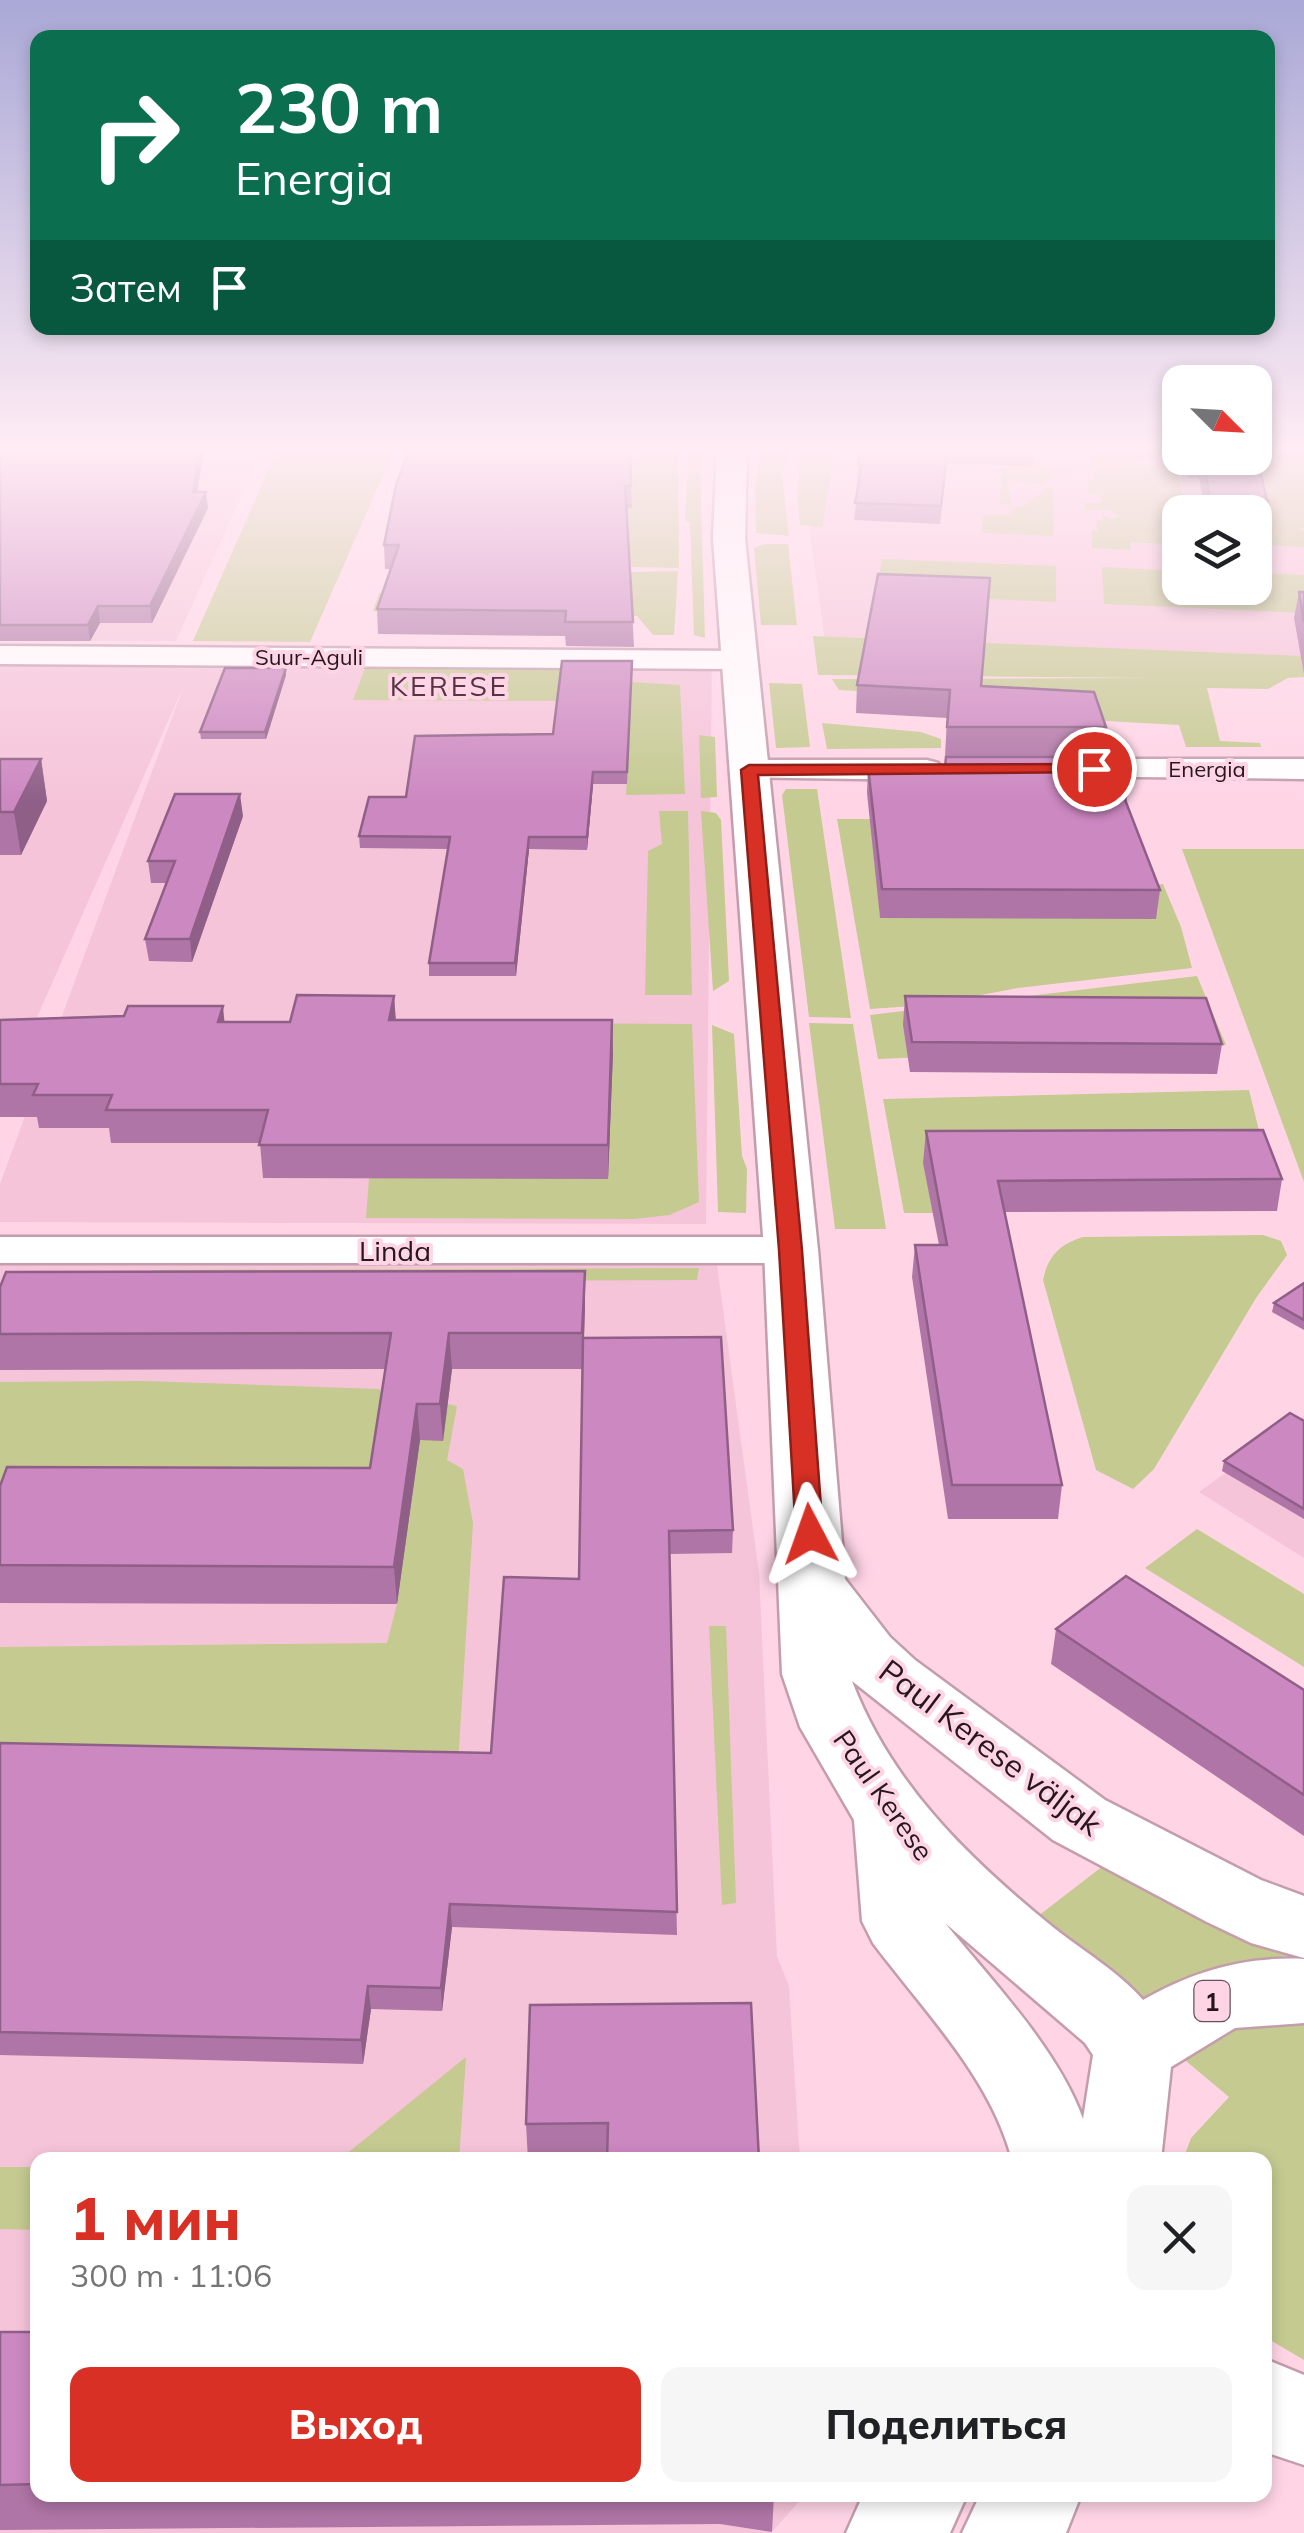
<!DOCTYPE html>
<html lang="ru">
<head>
<meta charset="utf-8">
<style>
	body { margin:0; font-family:Mulish,sans-serif; background:#f6f6f6; color:#202124; height:100vh; display:flex; flex-direction:column; font-size:38px; white-space:nowrap }
	* { box-sizing:border-box; margin:0 }
	p { font-size:32px; color:#757577 }
	.icon { flex:none; width:55px; height:55px; fill:none; stroke:currentColor; stroke-width:2; stroke-linecap:round; stroke-linejoin:round }
	.map { position:relative; flex:1; overflow:hidden }
	.drawer { position:absolute; left:30px; top:2152px; width:1242px; height:350px; display:flex; flex-direction:column; background:#fff; border-radius:20px; box-shadow:0 5px 15px #0003 }
	.drawer>* { flex:none }
	.banner { position:absolute; left:30px; top:30px; width:1245px; height:305px; border-radius:20px; box-shadow:0 5px 15px #0003; background:#0b6e4f; color:#fff; overflow:hidden }
	.needle { width:65px; rotate:114deg }
	.buttons { position:absolute; left:1162px; top:365px; display:grid; gap:20px }
	.buttons a { display:grid; place-items:center; width:110px; height:110px; border-radius:20px; background:#fff; box-shadow:0 5px 15px #0003; font-size:50px }
	.pin { position:absolute; display:grid; place-items:center; width:85px; height:85px; color:#fff; margin:-42px; border:5px solid #fff; border-radius:50%; box-shadow:0 2px 10px #0007 }
	.me { position:absolute; width:110px; margin:-55px; rotate:356deg; stroke-linejoin:round; filter:drop-shadow(0 0 8px #0008) }
	.turn { display:flex; align-items:center; gap:35px; height:210px; padding:0 40px; font-size:45px }
	.turn .icon { width:130px; height:130px; stroke-width:2.5 }
	.turn b { display:block; font-size:70px; line-height:85px }
	.then { display:flex; align-items:center; height:95px; padding:0 40px; background:#0003; gap:20px; font-size:38px }
	.round { display:grid; place-items:center; flex:none; width:105px; height:105px; border-radius:20px; background:#f6f6f6 }
	.overview { display:flex; align-items:center; justify-content:space-between; height:170px; padding:0 40px }
	h1 { font-size:60px; font-weight:800; line-height:75px; color:#d93025 }
	.cta { display:flex; gap:20px; margin-top:auto; padding:20px 40px }
	.cta a { flex:1; height:115px; border-radius:20px; background:#d93025; color:#fff; font-size:40px; font-weight:800; line-height:115px; text-align:center }
	.cta a+a { background:#f6f6f6; color:#202124 }
	.map>svg:first-child { display:block }
	.built { fill:#f5c4d8 }
	.green { fill:#c4ca90 }
	.lines { fill:none; stroke-linecap:round; stroke-linejoin:round }
	.minor-casing { stroke:#c49dac; stroke-width:5 }
	.tertiary-casing { stroke:#c49dac; stroke-width:5 }
	.trunk-casing { stroke:#c49dac; stroke-width:5 }
	.minor { fill:#fff; fill-rule:evenodd }
	.tertiary { fill:#fff; fill-rule:evenodd }
	.trunk { fill:#fff; fill-rule:evenodd }
	.wall { fill:#af75a6 }
	.shaded-wall { fill:#8f5f87 }
	.building { fill:#cc88c1; stroke:#8f5f87; stroke-width:2.5 }
	.route { fill:#d93025; stroke:#8d1f18; stroke-width:2.5 }
	.labels { text-anchor:middle; dominant-baseline:central; stroke-width:8; stroke-linejoin:round; paint-order:stroke }
	.far-street-label { font-size:22px; fill:#25171d; stroke:#ffd5e6 }
	.shield { fill:#ffd5e6; stroke:#665059; stroke-width:2.5 }
	.shield-label { font-size:25px; font-weight:bold; fill:#25171d }
	.far-quarter-label { font-size:28px; letter-spacing:2.5px; fill:#553543; stroke:#ffd5e6 }
	.street-label { font-size:28px; fill:#25171d; stroke:#ffd5e6 }
	.near-street-label { font-size:32px; fill:#25171d; stroke:#ffd5e6 }
</style>
</head>
<body>
<div class="map">
<svg width="1304" height="2533" viewBox="0 0 1304 2533">
	<rect width="100%" height="100%" fill="#ffd5e6"/>
	<g class="built">
		<polygon points="0,448 263,448 176,641 0,641"/>
		<polygon points="818,448 1135,448 1149,538 1180,540 1180,588 1255,588 1255,544 1304,546 1304,675 829,669 810,535"/>
		<polygon points="712,660 706,1224 0,1222 0,1184 184,685 0,1101 0,662"/>
		<polygon points="0,1249 715,1250 759,1573 777,1956 789,1986 800,2160 38,2160 38,2495 805,2495 771,2533 0,2533"/>
		<polygon points="1304,1416 1304,1558 1199,1492"/>
	</g>
	<g class="green">
		<polygon points="278,448 395,448 310,642 193,641"/>
		<polygon points="643,448 678,448 679,568 631,567 629,551 397,508 631,508 632,490 411,492 424,453 639,458"/>
		<polygon points="689,448 705,448 700,470 705,638 694,635 690,523 685,520"/>
		<polygon points="763,448 789,448 782,476 789,536 756,533 755,485"/>
		<polygon points="801,448 835,448 822,527 800,525 797,495"/>
		<polygon points="1092,448 1180,448 1180,449 1173,457 1097,465 1093,464"/>
		<polygon points="1255,448 1304,448 1304,528 1299,529 1304,530 1304,547 1265,545 1267,537 1251,469"/>
		<polygon points="1002,464 1070,468 1070,472 1054,474 1042,485 1008,480 1011,504 1000,505"/>
		<polygon points="1122,465 1175,465 1187,512 1180,512 1180,545 1131,542 1130,550 1092,548 1092,531 1097,531 1097,520 1103,520 1103,515 1110,519 1120,516 1108,510 1085,510 1084,503 1101,503 1101,495 1088,494 1088,480 1094,480 1094,468"/>
		<polygon points="1048,487 1054,488 1053,536 982,533 983,515 1012,515 1012,508 1024,506"/>
		<polygon points="765,544 788,544 797,625 761,625 754,548"/>
		<polygon points="882,559 1056,566 1056,602 876,594"/>
		<polygon points="1102,567 1180,571 1180,588 1255,588 1255,573 1304,575 1304,613 1104,604"/>
		<polygon points="678,571 674,635 653,635 637,616 373,611 379,593 584,573"/>
		<polygon points="813,636 1304,656 1304,677 1288,678 1268,689 1207,688 1220,741 1260,743 1261,747 1186,747 1179,725 978,714 979,698 839,690 832,679 1156,678 818,675"/>
		<polygon points="572,667 558,701 353,700 365,668"/>
		<polygon points="632,682 680,685 685,794 626,795"/>
		<polygon points="769,683 802,684 810,747 776,748"/>
		<polygon points="822,723 921,732 941,739 941,748 827,749"/>
		<polygon points="699,735 715,737 717,797 701,798"/>
		<polygon points="786,789 817,789 851,1018 809,1017 782,795"/>
		<polygon points="659,811 688,811 692,995 645,995 648,851 662,844"/>
		<polygon points="701,811 716,813 721,820 729,981 713,991"/>
		<polygon points="837,819 1118,819 875,858 880,917 1163,884 1181,927 1192,968 1018,988 928,1005 870,1009"/>
		<polygon points="1182,849 1304,849 1304,1182"/>
		<polygon points="1197,976 1226,1045 878,1059 870,1015"/>
		<polygon points="497,1023 692,1024 699,1202 669,1215 634,1219 366,1218 369,1178 608,1178"/>
		<polygon points="809,1023 853,1024 886,1229 835,1229"/>
		<polygon points="712,1025 734,1034 742,1156 747,1169 746,1213 718,1212"/>
		<polygon points="1249,1090 1266,1159 933,1213 904,1213 883,1099"/>
		<path d="M1263,1235L1281,1241L1287,1255L1256,1298L1154,1469L1133,1489L1096,1470L1043,1280C1048,1256 1060,1244 1083,1237Z"/>
		<polygon points="699,1268 697,1280 149,1282 153,1270"/>
		<polygon points="143,1381 379,1389 389,1403 443,1440 447,1404 457,1406 447,1460 463,1469 473,1523 458,1764 0,1765 0,1647 387,1643 397,1604 0,1504 0,1382"/>
		<polygon points="1197,1529 1304,1594 1304,1667 1145,1568"/>
		<polygon points="709,1626 726,1626 736,1903 722,1905"/>
		<polygon points="1112,1859 1304,1949 1304,1962 1128,2006 1029,1923"/>
		<polygon points="1304,2017 1304,2360 1265,2337 1265,2160 1183,2160 1191,2138 1229,2097 1174,2051 1249,2018"/>
		<polygon points="466,2057 459,2160 339,2160"/>
		<polygon points="0,2167 37,2167 37,2230 0,2229"/>
	</g>
	<g class="lines">
		<defs>
			<g id="minor">
				<polygon points="0,646 738,651 748,654 753,660 748,666 738,669 0,664"/>
				<polygon points="1061,759 1304,759 1304,779 1050,776 1045,769 1050,762"/>
				<polygon points="749,760 927,760 938,763 943,770 938,777 927,780 738,777 733,770 738,763"/>
				<polygon points="0,1237 791,1237 807,1241 813,1250 807,1259 791,1263 0,1263"/>
			</g>
			<polygon id="tertiary" points="863,2495 967,2495 950,2533 846,2533"/>
			<g id="trunk">
				<path d="M717,448H747L745,538L818,1250L845,1579L890,1637L915,1660L1105,1800L1261,1880L1304,1896V1958L1251,1943L1207,1922L1053,1840L852,1681C891,1784 969,1859 1054,1928C1083,1951 1119,1972 1143,2000C1193,1971 1246,1956 1304,1959V2023L1235,2028L1171,2067L1161,2160H1012C991,2078 923,2010 873,1943L862,1921L854,1820L800,1727L782,1674L764,1250L713,538ZM945,1923L1085,2043L1093,2055L1083,2119C1058,2049 991,1980 945,1923Z"/>
				<polygon points="1265,2359 1304,2375 1304,2465 1265,2452"/>
				<polygon points="980,2495 1081,2495 1066,2533 962,2533"/>
			</g>
		</defs>
		<use href="#minor" class="minor-casing"/>
		<use href="#tertiary" class="tertiary-casing"/>
		<use href="#trunk" class="trunk-casing"/>
		<use href="#minor" class="minor"/>
		<use href="#tertiary" class="tertiary"/>
		<use href="#trunk" class="trunk"/>
	</g>
	<g class="wall">
		<polygon points="0,448 204,448 197,492 208,508 152,623 100,623 90,641 0,641"/>
		<polygon points="406,448 631,448 630,453 632,508 627,508 634,647 566,646 565,636 378,634 377,609 391,569 385,569 384,545 409,450"/>
		<polygon points="860,448 1035,448 1033,466 947,463 940,524 854,520 859,482 857,482 858,465"/>
		<polygon points="1185,458 1255,458 1270,513 1267,537 1255,536 1255,512 1205,512 1199,478 1188,478"/>
		<polygon points="1299,592 1304,592 1304,674 1294,618"/>
		<polygon points="632,672 627,784 593,784 587,850 529,849 516,976 429,976 429,963 448,849 360,848 359,836 406,797 553,734"/>
		<polygon points="286,675 266,739 201,739 200,732"/>
		<polygon points="857,685 981,686 1106,727 1103,756 945,756 947,718 856,713"/>
		<polygon points="0,759 41,759 47,801 21,855 0,855"/>
		<polygon points="868,767 945,767 1128,792 1126,804 1160,890 1156,919 880,918 867,793"/>
		<polygon points="243,816 192,962 149,961 145,939 167,883 151,883 148,861"/>
		<polygon points="394,996 396,1020 613,1052 608,1179 263,1178 260,1143 111,1143 109,1128 39,1128 37,1117 0,1117 0,1020 290,1022"/>
		<polygon points="905,996 1222,1044 1217,1074 910,1072 903,1025"/>
		<polygon points="926,1131 1282,1179 1277,1211 1005,1212 1062,1485 1058,1519 948,1519 912,1277 915,1245 939,1245 923,1163"/>
		<polygon points="1304,1283 1304,1330 1272,1312 1274,1303"/>
		<polygon points="0,1287 585,1306 584,1338 733,1530 732,1553 669,1554 677,1935 452,1927 442,2011 371,2009 363,2064 0,2055 0,1743 491,1753 579,1579 582,1369 452,1369 443,1441 420,1440 397,1604 0,1603 0,1486 370,1468 386,1369 0,1370"/>
		<polygon points="1304,1421 1304,1519 1222,1471 1224,1461"/>
		<polygon points="1056,1629 1304,1690 1304,1836 1051,1664"/>
		<polygon points="751,2003 759,2160 528,2160 526,2124"/>
		<polygon points="0,2332 38,2332 38,2495 774,2495 772,2532 720,2524 0,2530"/>
	</g>
	<g class="shaded-wall">
		<polygon points="200,448 204,448 195,507 193,492"/>
		<polygon points="206,492 208,508 152,623 150,606"/>
		<polygon points="98,606 100,623 90,641 88,625"/>
		<polygon points="286,668 286,675 266,739 265,732"/>
		<polygon points="41,759 47,801 21,855 14,812"/>
		<polygon points="593,772 593,784 587,850 587,837"/>
		<polygon points="240,794 243,816 192,962 190,939"/>
		<polygon points="529,837 529,849 516,976 515,963"/>
		<polygon points="394,996 396,1027 389,1020"/>
		<polygon points="223,1006 226,1038 218,1022"/>
		<polygon points="612,1020 613,1052 608,1179 608,1145"/>
		<polygon points="585,1271 585,1306 583,1369 582,1333"/>
		<polygon points="449,1333 452,1369 443,1441 440,1404"/>
		<polygon points="417,1404 420,1440 397,1604 394,1567"/>
		<polygon points="450,1904 452,1927 442,2011 441,1988"/>
		<polygon points="368,1986 371,2009 363,2064 361,2040"/>
	</g>
	<g class="building">
		<polygon points="0,448 200,448 193,492 206,492 150,606 98,606 88,625 0,625"/>
		<polygon points="410,448 630,448 631,486 625,486 633,622 565,622 566,611 377,609 399,545 384,545 396,485"/>
		<polygon points="860,448 948,448 941,506 855,503 862,465 858,465"/>
		<polygon points="1255,449 1270,513 1212,511 1203,458 1255,458"/>
		<polygon points="878,574 990,578 981,686 1094,692 1106,727 947,727 950,690 857,685"/>
		<polygon points="1299,592 1304,592 1304,622"/>
		<polygon points="562,661 632,661 627,772 593,772 587,837 529,837 515,963 429,963 450,837 359,836 369,797 406,797 415,736 553,734"/>
		<polygon points="225,668 286,668 265,732 200,732"/>
		<polygon points="946,757 1115,757 1128,792 1122,792 1160,890 882,889 868,767 945,767"/>
		<polygon points="0,759 41,759 14,812 0,812"/>
		<polygon points="175,794 240,794 190,939 145,939 175,861 148,861"/>
		<polygon points="297,995 394,996 389,1020 612,1020 608,1145 259,1145 268,1110 106,1110 112,1095 33,1095 38,1084 0,1084 0,1020 124,1016 128,1006 223,1006 218,1022 290,1022"/>
		<polygon points="905,996 1206,998 1222,1044 912,1042"/>
		<polygon points="1263,1130 1282,1179 998,1181 1062,1485 952,1485 915,1245 947,1245 926,1131"/>
		<polygon points="585,1271 582,1333 449,1333 440,1404 417,1404 394,1567 0,1565 0,1486 7,1467 370,1468 391,1333 0,1334 0,1287 6,1272"/>
		<polygon points="1304,1283 1304,1320 1274,1303"/>
		<polygon points="721,1337 733,1530 669,1531 677,1912 450,1904 441,1988 368,1986 361,2040 0,2032 0,1743 491,1753 504,1577 579,1579 583,1338"/>
		<polygon points="1290,1413 1304,1421 1304,1509 1224,1461"/>
		<polygon points="1126,1576 1304,1690 1304,1795 1056,1629"/>
		<polygon points="751,2003 759,2160 607,2160 608,2123 526,2124 530,2005"/>
		<polygon points="0,2332 38,2332 38,2484 0,2485"/>
	</g>
	<linearGradient id="sky" x2="0" y2="1"><stop stop-color="#a9a8d6"/><stop offset="0.56" stop-color="#ffecf4"/><stop offset="1" stop-color="#ffecf4" stop-opacity="0"/></linearGradient>
	<rect width="1304" height="803" fill="url(#sky)"/>
	<polygon class="route" points="1094,764 1102,769 1099,772 758,775 802,1250 823,1534 819,1540 800,1540 796,1534 779,1250 741,770 749,765"/>
	<g class="labels">
		<g class="far-street-label">
			<text x="309" y="657">Suur-Aguli</text>
			<text x="1207" y="769">Energia</text>
		</g>
		<rect class="shield" x="1194.5" y="1981" width="35" height="40" rx="8"/>
		<g class="shield-label">
			<text x="1212" y="2001">1</text>
		</g>
		<g class="far-quarter-label">
			<text x="449" y="685">KERESE</text>
		</g>
		<g class="street-label">
			<text x="395" y="1250">Linda</text>
			<text transform="translate(884 1795) rotate(55)">Paul Kerese</text>
		</g>
		<g class="near-street-label">
			<text transform="translate(991 1747) rotate(37)">Paul Kerese väljak</text>
		</g>
	</g>
</svg>
<div class="buttons">
<a><svg class="needle" viewBox="-14 -14 28 28"><path d="M0-13l5 13h-10z" fill="#e53935"/><path d="M0 13l5-13h-10z" fill="#757577"/></svg></a>
<a><svg class="icon" aria-label="layers" viewBox="0 0 24 24"><path d="M12 4l9 5-9 5-9-5zM3 14l9 5 9-5"/></svg></a>
</div>
<div class="pin" style="left:1094px;top:769px;background:#d93025"><svg class="icon" aria-label="arrive" viewBox="0 0 24 24"><path d="M6 21V4h12l-3 4 3 4H6"/></svg></div>
<svg class="me" style="left:810px;top:1534px" viewBox="-20 -20 40 40"><path d="M0-17L14 15 0 8-14 15z" fill="#d93025" stroke="#fff" stroke-width="4"/></svg>
<div class="banner">
<div class="turn"><svg class="icon" aria-label="right" viewBox="0 0 24 24"><path d="M7 20v-9h11M14 6l5 5-5 5"/></svg><div><b>230 m</b>Energia</div></div>
<div class="then">Затем<svg class="icon" aria-label="arrive" viewBox="0 0 24 24"><path d="M6 21V4h12l-3 4 3 4H6"/></svg></div>
</div>
<section class="drawer">
<div class="overview"><div><h1>1 мин</h1><p>300 m · 11:06</p></div><a class="round"><svg class="icon" aria-label="close" viewBox="0 0 24 24"><path d="M6 6l12 12M18 6L6 18"/></svg></a></div>
<div class="cta"><a>Выход</a><a>Поделиться</a></div>
</section>
</div>
</body>
</html>
